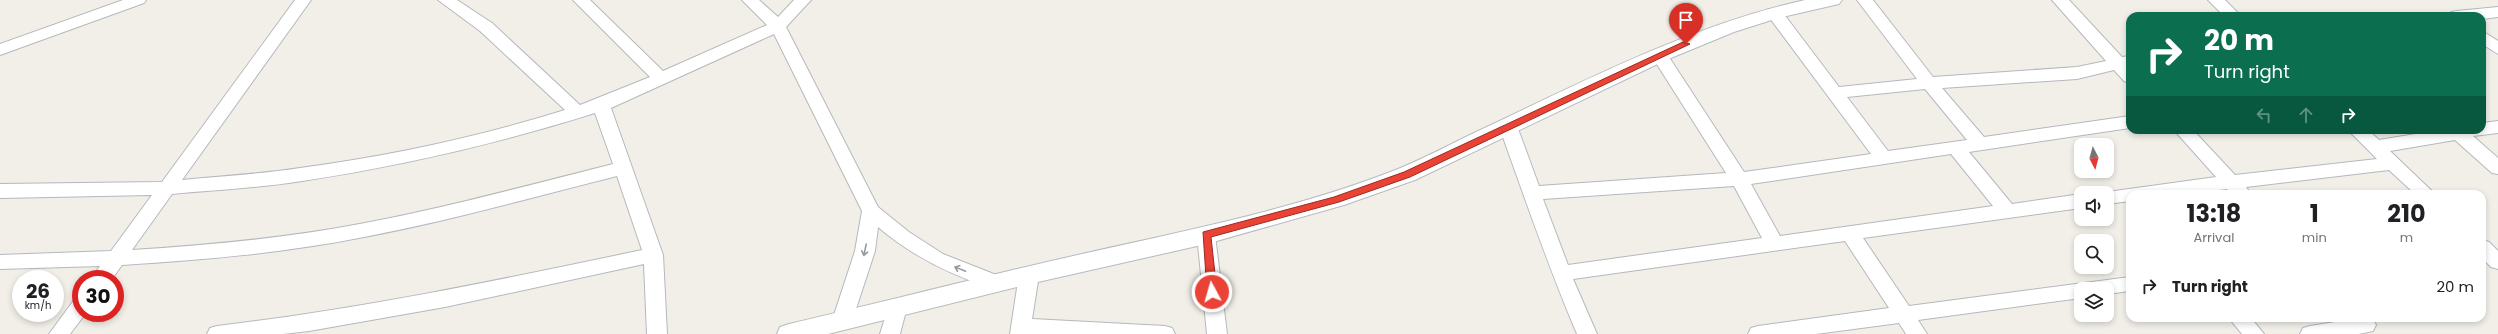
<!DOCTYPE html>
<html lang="en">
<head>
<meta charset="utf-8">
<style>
	body { margin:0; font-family:Poppins,sans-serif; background:#f6f6f6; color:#202124; height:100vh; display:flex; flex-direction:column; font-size:15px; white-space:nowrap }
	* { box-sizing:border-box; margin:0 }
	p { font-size:13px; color:#757577 }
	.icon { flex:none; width:22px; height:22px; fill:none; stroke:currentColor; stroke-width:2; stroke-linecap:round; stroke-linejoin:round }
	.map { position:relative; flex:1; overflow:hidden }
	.details { position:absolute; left:2126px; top:190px; width:360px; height:132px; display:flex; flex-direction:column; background:#fff; border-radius:12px; box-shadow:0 2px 6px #0003 }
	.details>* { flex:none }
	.guide { position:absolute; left:2126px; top:12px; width:360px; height:122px; border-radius:12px; box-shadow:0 2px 6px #0003; background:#0b6e4f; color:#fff; overflow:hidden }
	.needle { width:26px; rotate:174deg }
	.buttons { position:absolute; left:2074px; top:138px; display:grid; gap:8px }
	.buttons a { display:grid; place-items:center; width:40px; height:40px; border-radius:8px; background:#fff; box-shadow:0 2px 6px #0003; font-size:20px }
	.speed { position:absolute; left:12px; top:270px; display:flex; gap:8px; font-size:20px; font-weight:700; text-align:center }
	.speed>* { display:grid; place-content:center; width:52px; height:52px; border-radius:50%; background:#fff; box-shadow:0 2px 6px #0003; line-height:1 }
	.speed small { font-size:10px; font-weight:400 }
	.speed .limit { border:6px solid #d22; background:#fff; color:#111 }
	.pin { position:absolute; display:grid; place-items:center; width:34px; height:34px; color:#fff; margin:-41px -17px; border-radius:50% 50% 50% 0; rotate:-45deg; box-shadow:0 0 4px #0007 }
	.pin .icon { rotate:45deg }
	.me { position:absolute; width:44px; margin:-22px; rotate:354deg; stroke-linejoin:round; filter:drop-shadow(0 0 3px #0008) }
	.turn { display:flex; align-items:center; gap:14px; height:84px; padding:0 12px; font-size:18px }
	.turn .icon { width:52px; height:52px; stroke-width:2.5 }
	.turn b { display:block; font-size:28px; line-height:34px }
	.lanes { display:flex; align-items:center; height:38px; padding:0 12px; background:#0003; justify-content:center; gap:20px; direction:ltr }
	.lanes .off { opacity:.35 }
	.eta { display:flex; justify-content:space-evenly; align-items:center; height:68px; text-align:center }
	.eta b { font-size:24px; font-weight:700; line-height:28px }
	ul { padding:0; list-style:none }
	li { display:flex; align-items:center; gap:12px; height:56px; padding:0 12px }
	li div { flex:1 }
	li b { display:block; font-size:15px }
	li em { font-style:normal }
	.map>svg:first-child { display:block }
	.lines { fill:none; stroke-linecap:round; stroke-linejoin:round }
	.street-casing { stroke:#b5b8bc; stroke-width:2 }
	.secondary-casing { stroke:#b6babf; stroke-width:2 }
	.street { fill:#fff; fill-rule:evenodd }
	.secondary { fill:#fff; fill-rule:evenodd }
	.oneway { stroke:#979a9d }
	.route { fill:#ea4335; stroke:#982c22 }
</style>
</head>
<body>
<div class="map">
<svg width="2498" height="334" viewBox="0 0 2498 334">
	<rect width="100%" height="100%" fill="#f1efe8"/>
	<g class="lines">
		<defs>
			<g id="street">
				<polygon points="123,0 146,0 144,3 0,55 0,44"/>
				<path d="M295,0H311L182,180C222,176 261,174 300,168C390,156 479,137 565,110L480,31L438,0H457L492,23L580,105L650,77L573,0H590L663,71L767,25L742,0H759L778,17L794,0H811L786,27L878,207L909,232L943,254L1004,278L1007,283L1004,288L997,290C953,276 913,257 878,227L875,251L852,321L849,327L842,329L835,327L832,321L855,251L862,211L774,34L611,108L663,255L667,334H647L644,264L445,307L309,331L283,334H207L210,328L217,326C360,309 501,280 642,250L617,176C533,197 449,221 364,237C284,253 203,260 122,265L112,279H91L100,266L0,269V255L111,251L152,195L0,198V184L162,182ZM595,113L613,164C530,185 448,207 365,223C288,238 210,245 132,250L172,194C215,190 259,188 302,181C401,166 500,143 595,113Z"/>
				<path d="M1857,0H1873L1933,77L2077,67L2106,61L2052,0H2069L2122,57L2130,56V83L2124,81L2114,70L2077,79L1942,88L1984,137L2130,116V128L1969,152L2012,204L2081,194V208L1863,238L1909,306L2130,277V291L2107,294V289H2081V298L1918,320L1927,334H1906L1899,323L1816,334H1748L1751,328L1758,326L1889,308L1845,241L1573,279L1597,334H1577C1548,266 1524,196 1499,126L1502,122L1508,120L1514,122L1517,126L1539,186L1726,173L1651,55L1653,51H1665L1744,172L1871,154L1766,13L1768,9H1780L1839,87L1917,79ZM1925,89L1967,140L1888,151L1847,97ZM1951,154L1993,206L1780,236L1751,184ZM1734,186L1762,238L1568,265L1543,199Z"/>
				<polygon points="2208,0 2225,0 2241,16 2224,16"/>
				<polygon points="2498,7 2498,17 2482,19 2482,16 2449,16 2451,12 2457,11"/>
				<polygon points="2482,31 2498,41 2498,54 2482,44"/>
				<polygon points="2498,121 2498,133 2473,136 2498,158 2498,174 2492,173 2455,140 2390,151 2435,194 2415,194 2389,170 2246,187 2251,194 2231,194 2227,189 2186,194 2130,194 2130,201 2107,204 2107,193 2100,193 2216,177 2174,130 2193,130 2235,175 2377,159 2348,130 2368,130 2379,140 2440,130 2482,130 2482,123"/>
				<polygon points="1206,228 1213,230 1215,235 1227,334 1207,334 1197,235 1199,230"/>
				<polygon points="2482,240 2489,242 2498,251 2498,269 2491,267 2482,258"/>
				<polygon points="1029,268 1036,270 1039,275 1032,319 1165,326 1172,328 1175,334 1010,334 1019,275 1022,270"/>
				<polygon points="81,297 81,313 86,313 70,334 49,334 74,300"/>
				<polygon points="897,299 904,302 907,307 900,334 880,334 890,302"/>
				<polygon points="2229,318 2251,318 2264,334 2242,334"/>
				<polygon points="2360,318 2373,319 2376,325 2373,331 2359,334 2300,334 2303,328 2310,326"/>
			</g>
			<path id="secondary" d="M1805,0H1842L1839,4L1778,18L1734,32L1666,60L1415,180L1344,205L1206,244L1029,284L828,334H777L780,327L789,324C887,301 984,276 1082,254C1188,230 1297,209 1398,169C1425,158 1451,144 1476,132C1583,82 1689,26 1805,0Z"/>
		</defs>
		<use href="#street" class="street-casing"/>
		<use href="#secondary" class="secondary-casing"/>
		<use href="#street" class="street"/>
		<use href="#secondary" class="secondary"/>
	</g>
	<defs><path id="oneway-shaft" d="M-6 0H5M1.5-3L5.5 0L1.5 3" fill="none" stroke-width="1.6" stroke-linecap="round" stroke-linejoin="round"/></defs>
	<g class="oneway">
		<use href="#oneway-shaft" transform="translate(865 250) rotate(102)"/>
		<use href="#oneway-shaft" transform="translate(960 269) rotate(-158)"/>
	</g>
	<polygon class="route" points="1683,42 1690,44 1410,177 1339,202 1211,237 1217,292 1212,295 1207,292 1203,232 1334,197 1404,172"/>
</svg>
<div class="buttons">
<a><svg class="needle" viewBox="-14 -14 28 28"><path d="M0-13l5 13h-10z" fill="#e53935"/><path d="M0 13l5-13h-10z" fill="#757577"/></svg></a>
<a><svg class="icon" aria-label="sound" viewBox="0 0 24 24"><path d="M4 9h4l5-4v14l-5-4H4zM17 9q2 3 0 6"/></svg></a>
<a><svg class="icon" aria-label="search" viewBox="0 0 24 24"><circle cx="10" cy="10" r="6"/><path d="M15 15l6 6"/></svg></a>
<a><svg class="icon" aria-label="layers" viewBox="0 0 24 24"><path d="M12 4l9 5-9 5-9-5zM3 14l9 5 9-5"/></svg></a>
</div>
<div class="speed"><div>26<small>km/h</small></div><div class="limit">30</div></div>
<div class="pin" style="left:1686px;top:44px;background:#d93025"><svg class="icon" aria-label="arrive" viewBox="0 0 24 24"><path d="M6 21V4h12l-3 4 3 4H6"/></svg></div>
<svg class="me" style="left:1212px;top:292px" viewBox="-20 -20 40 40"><circle r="17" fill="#ea4335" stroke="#fff" stroke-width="3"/><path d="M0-11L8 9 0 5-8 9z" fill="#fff"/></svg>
<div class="guide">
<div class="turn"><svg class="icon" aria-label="right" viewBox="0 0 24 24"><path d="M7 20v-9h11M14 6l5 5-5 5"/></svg><div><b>20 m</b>Turn right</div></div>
<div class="lanes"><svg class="icon off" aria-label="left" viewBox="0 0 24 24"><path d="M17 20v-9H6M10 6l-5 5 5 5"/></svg><svg class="icon off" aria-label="ahead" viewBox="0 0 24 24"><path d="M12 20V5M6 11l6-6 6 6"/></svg><svg class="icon" aria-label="right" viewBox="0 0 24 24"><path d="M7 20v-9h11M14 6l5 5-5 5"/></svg></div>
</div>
<section class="details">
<div class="eta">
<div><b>13:18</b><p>Arrival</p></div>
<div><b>1</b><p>min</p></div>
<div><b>210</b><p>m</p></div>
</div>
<ul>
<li><svg class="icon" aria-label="right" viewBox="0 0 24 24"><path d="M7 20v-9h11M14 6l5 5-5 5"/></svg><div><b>Turn right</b></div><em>20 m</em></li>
</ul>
</section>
</div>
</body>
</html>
